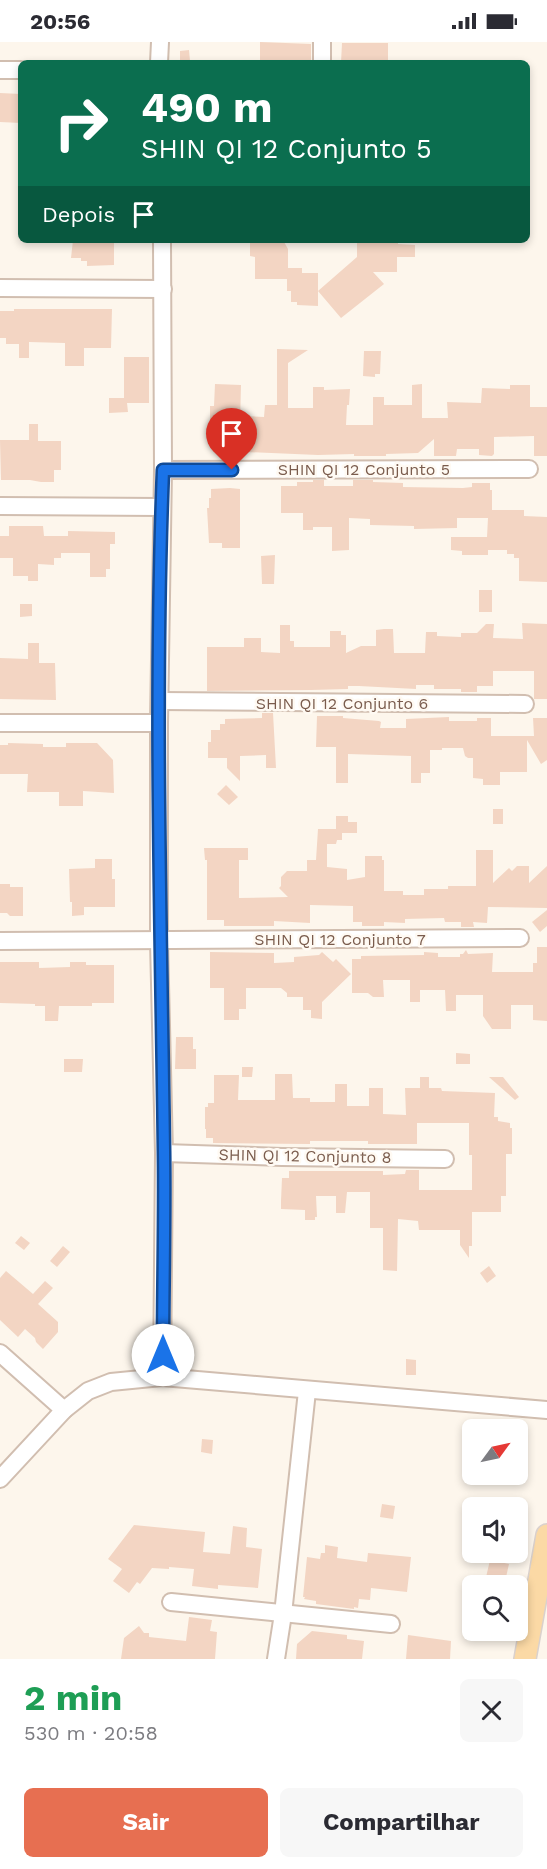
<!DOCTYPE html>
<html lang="pt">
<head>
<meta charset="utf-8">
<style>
	body { margin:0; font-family:"Work Sans",sans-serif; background:#f7f7f7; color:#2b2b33; height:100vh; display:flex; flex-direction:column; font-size:22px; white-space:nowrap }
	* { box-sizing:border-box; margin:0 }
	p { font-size:20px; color:#7c7c81 }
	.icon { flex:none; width:33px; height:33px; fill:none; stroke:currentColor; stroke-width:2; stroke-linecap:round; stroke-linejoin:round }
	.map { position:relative; height:1617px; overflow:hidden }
	.side { display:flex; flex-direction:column; background:#fff; flex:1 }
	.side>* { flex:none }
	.guide { position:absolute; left:18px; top:18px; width:512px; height:183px; border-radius:9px; box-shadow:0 3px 9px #0003; background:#0b6e4f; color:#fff; overflow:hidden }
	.needle { width:39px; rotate:57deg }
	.fabs { position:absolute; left:462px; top:1377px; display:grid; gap:12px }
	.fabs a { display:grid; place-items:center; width:66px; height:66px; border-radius:9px; background:#fff; box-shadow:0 3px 9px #0003; font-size:30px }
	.pin { position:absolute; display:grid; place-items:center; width:51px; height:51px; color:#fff; margin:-62px -26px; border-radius:50% 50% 50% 0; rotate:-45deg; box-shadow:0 0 6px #0007 }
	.pin .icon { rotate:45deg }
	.me { position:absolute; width:66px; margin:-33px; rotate:0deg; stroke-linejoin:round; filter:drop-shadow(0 0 4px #0008) }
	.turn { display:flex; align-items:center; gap:21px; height:126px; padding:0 24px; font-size:27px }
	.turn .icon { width:78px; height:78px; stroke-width:2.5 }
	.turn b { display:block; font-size:42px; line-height:51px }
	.then { display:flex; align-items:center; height:57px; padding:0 24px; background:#0003; gap:12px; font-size:22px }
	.round { display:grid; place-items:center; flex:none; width:63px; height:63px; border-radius:9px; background:#f7f7f7 }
	.headline { display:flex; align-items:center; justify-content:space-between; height:102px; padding:0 24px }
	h1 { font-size:36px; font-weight:700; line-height:45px; color:#1e9e55 }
	.action { display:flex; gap:12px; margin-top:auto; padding:12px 24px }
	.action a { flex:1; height:69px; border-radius:9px; background:#e76f51; color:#fff; font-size:24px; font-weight:700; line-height:69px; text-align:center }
	.action a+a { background:#f7f7f7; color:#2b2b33 }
	.status { display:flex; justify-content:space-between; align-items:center; height:42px; padding:0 30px; background:#fff; direction:ltr }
	.status svg { height:16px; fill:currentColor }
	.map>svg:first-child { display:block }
	.building { fill:#f3d5c3 }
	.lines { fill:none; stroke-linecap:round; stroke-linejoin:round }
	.minor-casing { stroke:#d1beb0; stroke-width:20 }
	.major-casing { stroke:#dad1cd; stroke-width:24 }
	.minor { stroke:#fff; stroke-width:16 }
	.major { stroke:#fbd9a5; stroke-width:21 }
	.route-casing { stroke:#114b97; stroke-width:15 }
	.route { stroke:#1a73e8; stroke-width:10 }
	.labels { text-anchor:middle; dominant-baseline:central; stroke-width:5; stroke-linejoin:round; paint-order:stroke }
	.street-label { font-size:16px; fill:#7a5c4d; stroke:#fffaf3 }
</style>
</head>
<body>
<div class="status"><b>20:56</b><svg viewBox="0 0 49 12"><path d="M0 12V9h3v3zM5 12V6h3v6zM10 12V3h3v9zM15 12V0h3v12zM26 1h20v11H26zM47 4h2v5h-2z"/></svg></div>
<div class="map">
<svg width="547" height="1617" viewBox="0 0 547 1617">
	<rect width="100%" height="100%" fill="#fdf6ec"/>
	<g class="building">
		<polygon points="260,0 311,2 311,21 260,21"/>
		<polygon points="342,1 388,1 388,21 341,21"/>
		<polygon points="189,8 190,19 180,19 180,9"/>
		<polygon points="0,51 21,52 21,81 0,80"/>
		<polygon points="73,198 114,199 114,223 87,224 87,219 81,219 81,216 71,216"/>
		<polygon points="250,198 283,198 288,207 288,226 302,226 302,231 318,231 318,249 357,215 357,198 398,198 398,202 415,203 415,215 397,215 397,230 373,230 384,242 341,276 318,249 318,264 297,263 297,260 291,260 291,249 287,249 287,237 255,237 255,215 250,214"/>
		<polygon points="14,267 112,267 111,306 84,306 84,324 65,324 65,301 29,300 29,316 19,316 19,302 6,302 6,296 0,296 0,269 14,269"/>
		<polygon points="277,307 308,308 288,321 288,366 313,366 313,345 324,345 324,348 350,347 349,363 347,363 346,383 373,383 373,355 384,355 384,363 412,363 412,343 422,342 422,376 448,376 447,360 481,361 482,346 510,347 510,343 530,343 530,365 547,365 547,414 534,414 534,394 494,395 494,412 492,414 479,413 479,407 457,407 456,414 434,414 434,397 418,411 386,412 386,414 354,414 354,412 318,413 245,410 245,374 264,375 265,363 277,363"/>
		<polygon points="364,309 381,309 380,332 375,332 375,335 363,334"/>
		<polygon points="124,315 149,315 149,361 127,361 128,370 109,371 109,356 124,356"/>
		<polygon points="215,342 241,343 240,382 217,382 217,378 210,378 210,364 214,364"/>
		<polygon points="29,382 38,382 38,399 61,399 61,428 54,428 54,440 41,440 30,438 1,438 0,398 29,398"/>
		<polygon points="313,438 324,438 324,444 353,444 353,438 373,438 373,440 403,441 403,445 463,446 472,445 472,441 490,441 490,448 492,448 492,468 524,468 524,474 547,475 547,540 519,539 519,516 514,516 514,512 507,512 507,508 488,508 488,513 462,513 462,509 451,508 451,495 487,495 488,476 457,476 457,486 414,487 414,484 370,483 370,477 349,476 349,508 332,509 332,485 313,485 313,488 303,488 303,471 281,471 281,444 297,444 297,440 313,440"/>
		<polygon points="230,446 240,447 240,506 222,506 222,501 209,501 207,466 209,466 209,456 211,456 211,447"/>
		<polygon points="9,484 43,484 44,494 68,494 68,489 115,490 115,502 110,502 110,527 106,527 106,535 90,535 90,511 61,511 61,516 54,516 54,523 38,522 38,539 28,539 28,534 13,534 13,516 0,516 0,494 9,494"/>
		<polygon points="275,513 274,542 262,542 261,514"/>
		<rect x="479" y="548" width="13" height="22"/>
		<polygon points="20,562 32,562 32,574 20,575"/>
		<polygon points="522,581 547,582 547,657 534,657 534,629 493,629 493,644 477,644 477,650 461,650 461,647 434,647 434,643 416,643 416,647 359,644 348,644 348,647 311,648 207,649 207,605 244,605 244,596 261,596 261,610 280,611 280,583 290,583 290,599 294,599 294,605 330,605 330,589 341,589 341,593 346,593 346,611 361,604 376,604 376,588 384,587 393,587 394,611 425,611 426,590 437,590 437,594 461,595 461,591 477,591 486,582 494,582 493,596 523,597"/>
		<polygon points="28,601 39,601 39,621 55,621 56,658 0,657 0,616 28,617"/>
		<polygon points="262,671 273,671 276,726 266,726 266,713 240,714 240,739 227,726 227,716 208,716 208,700 211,700 211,688 220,688 220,682 225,682 225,677 262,676"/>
		<polygon points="317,674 343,674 343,676 379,679 381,680 380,686 406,686 406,677 449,675 449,679 477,679 477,676 491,676 491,694 534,694 533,676 547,676 547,718 541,722 527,698 527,730 500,730 500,743 483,743 483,737 473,736 473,716 468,716 465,714 463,706 442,706 442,708 430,708 430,731 421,731 421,741 411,741 411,714 348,712 348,741 336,741 336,705 316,705"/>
		<polygon points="8,701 43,702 43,705 66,705 66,701 97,701 113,718 114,751 83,749 83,764 59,764 59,750 27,750 28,732 0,732 0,703 8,703"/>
		<polygon points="226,743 238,755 229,763 217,752"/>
		<rect x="493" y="767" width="10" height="15"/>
		<polygon points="336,774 348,774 348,780 357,780 357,791 342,791 342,798 337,798 336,802 327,802 327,825 347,827 347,838 365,835 365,814 382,814 382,818 384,818 384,849 403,849 403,853 424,853 424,847 448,847 448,844 476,844 476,808 493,808 493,841 509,826 512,829 517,824 529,824 529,841 547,824 547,866 488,865 487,881 473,880 474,885 461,885 461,880 445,880 444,876 405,877 405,881 384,880 384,884 362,884 362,880 353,880 353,864 310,863 310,881 274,879 274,884 224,884 224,878 207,878 207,818 205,818 204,806 248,806 248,818 239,818 239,856 288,855 279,846 281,844 281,835 287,829 307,829 307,818 316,818 318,787 336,787"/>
		<polygon points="95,817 112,817 112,837 115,837 115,865 84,865 84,873 72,874 72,860 70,860 69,827 95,826"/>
		<polygon points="0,842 10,842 10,845 23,845 23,874 10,874 7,871 0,871"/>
		<polygon points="547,868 547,884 540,890 532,880"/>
		<polygon points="537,905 547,905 547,979 533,978 533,963 511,963 511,987 492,987 483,974 483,953 456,953 456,969 446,969 445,948 420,948 420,960 410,960 410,938 383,938 384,955 373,955 368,951 352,951 352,917 361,917 361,914 424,913 424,910 438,911 438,915 460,915 460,912 463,912 466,908 468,912 493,911 492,930 533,930 533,921 537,921"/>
		<polygon points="210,910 274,911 274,921 294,920 294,915 319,913 322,910 333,920 336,917 351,932 322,960 322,977 311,976 311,968 303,968 303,955 287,955 287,951 281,946 246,946 246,967 239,967 239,978 224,978 224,946 210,946"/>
		<polygon points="0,920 39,920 39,926 70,925 70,920 86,920 86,923 114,923 114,961 92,961 92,964 59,964 58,979 45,979 45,964 35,964 35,962 0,961"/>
		<polygon points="176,995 193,995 193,1007 196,1007 196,1027 175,1027"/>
		<polygon points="456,1011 470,1012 470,1022 456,1022"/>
		<polygon points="64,1017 83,1017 82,1030 64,1030"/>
		<polygon points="242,1025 253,1025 252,1035 242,1035"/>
		<polygon points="275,1032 292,1032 293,1056 310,1056 310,1060 335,1060 335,1042 347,1042 347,1064 369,1064 369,1046 383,1046 383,1072 406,1073 405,1046 420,1046 420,1035 429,1035 429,1046 441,1046 442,1049 495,1051 494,1075 498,1075 498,1079 510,1081 510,1086 512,1086 512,1112 506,1112 506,1154 501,1154 501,1170 472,1170 472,1204 469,1204 469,1216 460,1203 460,1188 419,1188 418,1179 398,1177 397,1229 383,1228 383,1186 370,1186 370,1150 347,1150 345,1171 336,1171 336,1154 316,1154 317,1175 315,1175 315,1178 305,1178 305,1168 281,1167 281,1159 282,1136 289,1136 289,1129 383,1129 383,1133 405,1132 406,1128 419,1128 419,1148 472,1148 472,1113 469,1113 469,1081 417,1081 417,1102 368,1102 368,1099 310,1099 310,1102 213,1101 213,1096 206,1096 206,1087 205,1087 205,1065 208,1065 208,1061 214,1061 214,1033 239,1033 238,1058 275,1058"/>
		<polygon points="489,1035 503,1035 519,1055 515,1058"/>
		<polygon points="21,1194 30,1201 24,1208 15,1201"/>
		<polygon points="63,1204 70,1210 57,1225 50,1219"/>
		<polygon points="489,1224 496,1234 487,1241 480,1231"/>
		<polygon points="6,1229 33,1252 45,1239 53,1246 38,1262 58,1280 58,1290 43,1307 36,1300 35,1296 25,1287 18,1295 0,1278 0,1236"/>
		<polygon points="406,1317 416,1318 416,1333 406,1333"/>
		<polygon points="202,1397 213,1398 212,1412 201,1410"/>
		<polygon points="382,1462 395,1464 393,1477 380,1475"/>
		<polygon points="134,1483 205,1490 203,1510 230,1512 233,1484 247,1486 246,1505 262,1507 258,1546 218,1543 218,1547 192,1544 194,1527 169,1525 169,1527 152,1526 140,1542 137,1540 129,1551 113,1539 122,1527 108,1517"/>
		<polygon points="325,1503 338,1505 337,1516 367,1520 368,1511 411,1515 407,1550 371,1546 370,1558 359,1557 358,1566 354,1565 354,1567 316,1562 316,1559 304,1557 305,1555 303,1555 307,1515 320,1517 321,1511 325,1511"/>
		<polygon points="490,1518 509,1522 504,1544 484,1544"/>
		<polygon points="189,1575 212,1578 210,1589 217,1590 215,1617 121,1617 124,1596 139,1584 144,1591 149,1591 149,1595 186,1599"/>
		<polygon points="312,1589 347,1593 347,1597 364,1599 362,1617 296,1617 297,1602"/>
		<polygon points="408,1593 451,1599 450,1617 406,1617"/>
	</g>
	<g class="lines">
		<defs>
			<g id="minor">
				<polyline points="159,21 160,0"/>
				<polyline points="322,21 322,0"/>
				<polyline points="0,28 21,28"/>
				<polyline points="162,198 163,428 159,681 159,899 164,1111 162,1335"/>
				<polyline points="0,246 163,247"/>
				<polyline points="163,428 529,427"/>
				<polyline points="0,464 161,465"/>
				<polyline points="160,659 525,662"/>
				<polyline points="0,681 159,681"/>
				<polyline points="0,899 520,896"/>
				<polyline points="164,1111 282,1115 445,1117"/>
				<polyline points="0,1311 64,1368"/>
				<polyline points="0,1437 64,1368 88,1349 111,1340 162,1335 547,1368"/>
				<polyline points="171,1560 391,1582"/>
				<polyline points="276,1617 283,1572 307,1349"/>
			</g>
			<polyline id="major" points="525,1617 547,1493"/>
		</defs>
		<use href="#minor" class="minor-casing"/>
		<use href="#major" class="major-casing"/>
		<use href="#minor" class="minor"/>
		<use href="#major" class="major"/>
	</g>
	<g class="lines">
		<defs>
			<path id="route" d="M163,1313C163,1245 165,1177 164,1109C161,882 154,654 163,428H232"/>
		</defs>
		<use href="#route" class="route-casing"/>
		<use href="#route" class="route"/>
	</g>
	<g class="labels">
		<g class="street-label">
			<text x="364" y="427">SHIN QI 12 Conjunto 5</text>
			<text x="342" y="661">SHIN QI 12 Conjunto 6</text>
			<text x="340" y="897">SHIN QI 12 Conjunto 7</text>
			<text transform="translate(305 1114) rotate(1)">SHIN QI 12 Conjunto 8</text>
		</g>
	</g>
</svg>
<div class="fabs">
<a><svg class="needle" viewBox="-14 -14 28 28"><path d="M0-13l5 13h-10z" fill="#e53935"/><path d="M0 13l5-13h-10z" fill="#7c7c81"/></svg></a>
<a><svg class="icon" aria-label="sound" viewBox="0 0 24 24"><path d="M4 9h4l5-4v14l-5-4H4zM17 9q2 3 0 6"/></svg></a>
<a><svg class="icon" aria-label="search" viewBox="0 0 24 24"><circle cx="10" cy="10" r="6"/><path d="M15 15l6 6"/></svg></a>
</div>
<div class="pin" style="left:232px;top:428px;background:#d93025"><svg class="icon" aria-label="arrive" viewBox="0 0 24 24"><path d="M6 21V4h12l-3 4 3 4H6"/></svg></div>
<svg class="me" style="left:163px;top:1313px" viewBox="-20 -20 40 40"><circle r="19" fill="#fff"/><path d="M0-13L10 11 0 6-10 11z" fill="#1a73e8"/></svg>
<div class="guide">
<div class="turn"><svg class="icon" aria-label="right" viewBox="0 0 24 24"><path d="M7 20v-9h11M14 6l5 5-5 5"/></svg><div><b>490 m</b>SHIN QI 12 Conjunto 5</div></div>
<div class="then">Depois<svg class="icon" aria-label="arrive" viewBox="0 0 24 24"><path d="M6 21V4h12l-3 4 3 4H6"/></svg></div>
</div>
</div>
<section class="side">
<div class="headline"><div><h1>2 min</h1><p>530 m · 20:58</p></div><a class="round"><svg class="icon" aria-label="close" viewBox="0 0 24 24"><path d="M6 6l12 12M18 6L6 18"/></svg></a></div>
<div class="action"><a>Sair</a><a>Compartilhar</a></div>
</section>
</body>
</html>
